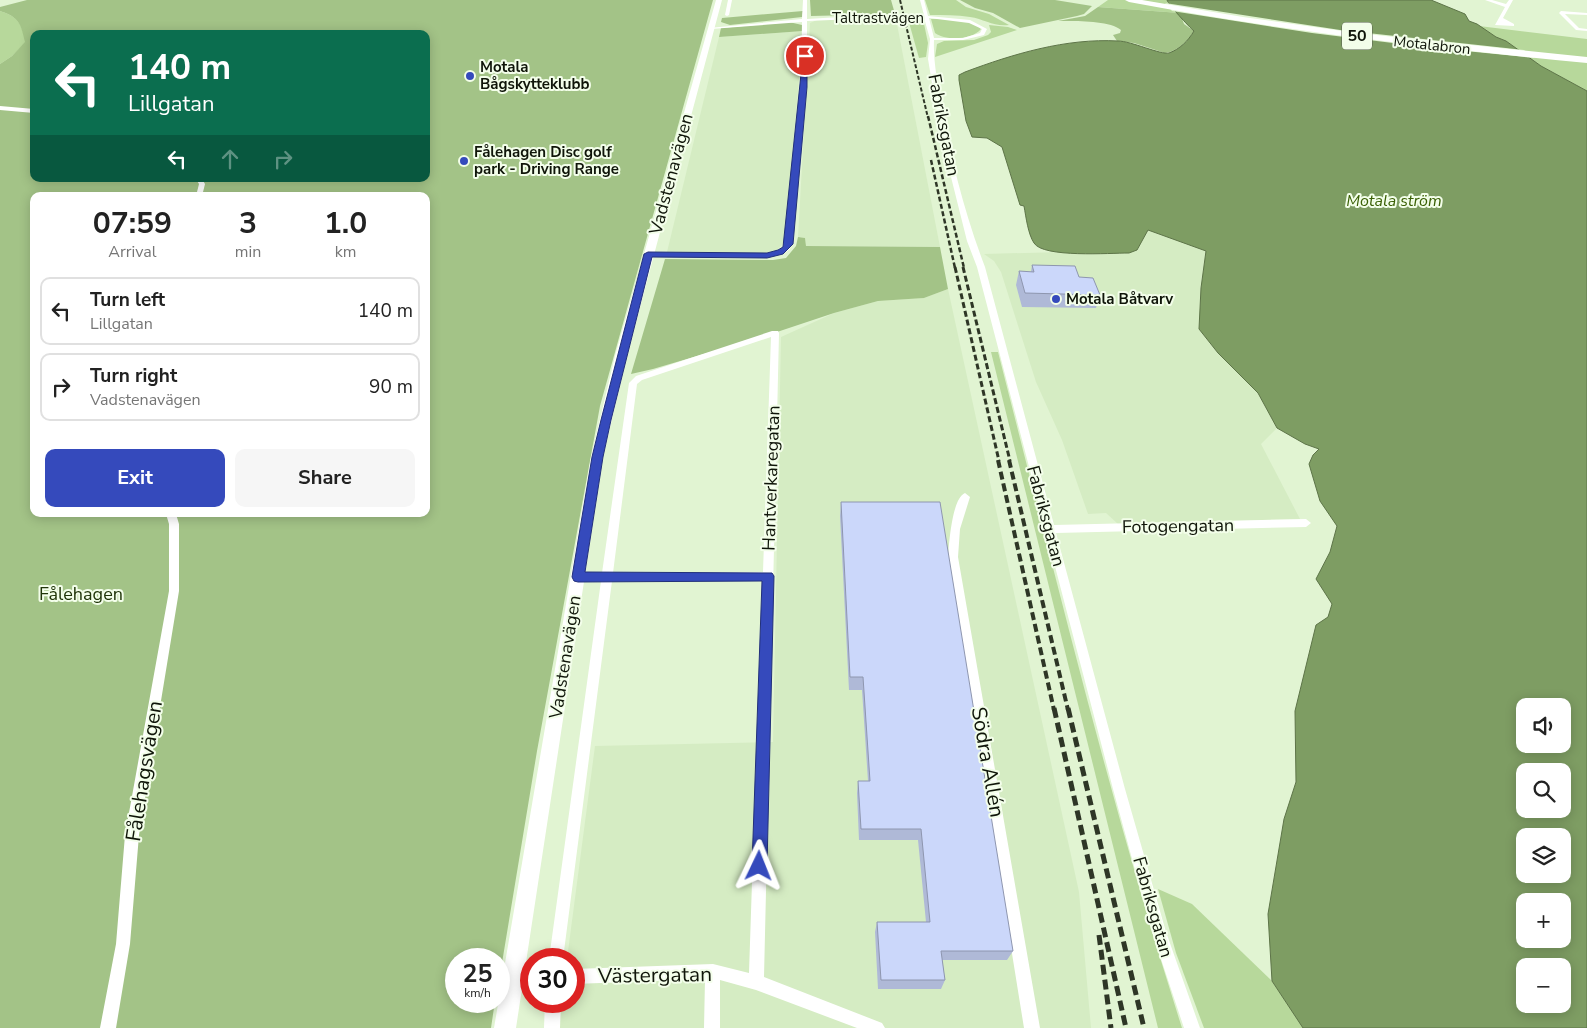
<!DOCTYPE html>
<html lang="en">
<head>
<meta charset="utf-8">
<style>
	body { margin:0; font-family:"Nunito Sans",sans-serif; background:#f6f6f6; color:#222; height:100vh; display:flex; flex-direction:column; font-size:19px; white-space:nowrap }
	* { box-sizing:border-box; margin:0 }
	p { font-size:16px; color:#767676 }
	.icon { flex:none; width:28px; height:28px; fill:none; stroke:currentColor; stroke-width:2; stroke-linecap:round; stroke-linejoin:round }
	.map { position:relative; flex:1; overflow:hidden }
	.side { position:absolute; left:30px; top:192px; width:400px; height:325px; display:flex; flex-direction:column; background:#fff; border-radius:10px; box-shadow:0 2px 12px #0003 }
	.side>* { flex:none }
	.top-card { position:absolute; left:30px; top:30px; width:400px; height:152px; border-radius:10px; box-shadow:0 2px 12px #0003; background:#0b6e4f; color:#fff; overflow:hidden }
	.controls { position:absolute; left:1516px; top:698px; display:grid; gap:10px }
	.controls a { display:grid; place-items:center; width:55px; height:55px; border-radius:10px; background:#fff; box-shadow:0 2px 12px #0003; font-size:25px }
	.speed { position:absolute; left:445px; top:948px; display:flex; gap:10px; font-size:25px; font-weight:700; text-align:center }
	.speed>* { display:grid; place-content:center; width:65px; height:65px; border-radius:50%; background:#fff; box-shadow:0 2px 12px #0003; line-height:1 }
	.speed small { font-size:12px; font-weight:400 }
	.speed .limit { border:8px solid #d22; background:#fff; color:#111 }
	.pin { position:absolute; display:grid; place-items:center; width:42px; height:42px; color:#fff; margin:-21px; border:2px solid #fff; border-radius:50%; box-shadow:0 1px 5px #0007 }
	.me { position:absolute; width:55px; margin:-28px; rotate:2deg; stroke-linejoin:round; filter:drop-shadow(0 0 4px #0008) }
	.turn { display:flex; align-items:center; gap:18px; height:105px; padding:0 15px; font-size:22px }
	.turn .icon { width:65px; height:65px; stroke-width:2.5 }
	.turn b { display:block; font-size:35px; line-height:42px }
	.lanes { display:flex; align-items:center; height:48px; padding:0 15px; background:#0003; justify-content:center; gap:25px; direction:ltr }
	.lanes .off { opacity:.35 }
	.eta { display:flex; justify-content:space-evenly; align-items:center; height:85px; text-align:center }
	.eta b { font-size:30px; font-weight:700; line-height:35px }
	.button { display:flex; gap:10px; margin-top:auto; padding:10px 15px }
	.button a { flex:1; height:58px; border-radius:10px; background:#354abc; color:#fff; font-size:20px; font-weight:700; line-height:58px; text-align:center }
	.button a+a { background:#f6f6f6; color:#222 }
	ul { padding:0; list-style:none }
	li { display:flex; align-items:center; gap:15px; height:68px; margin:0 10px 8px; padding:0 5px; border:2px solid #e0e0e0; border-radius:10px }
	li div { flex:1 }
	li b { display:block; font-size:19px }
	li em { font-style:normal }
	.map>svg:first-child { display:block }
	.built { fill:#d5ecc3 }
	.green { fill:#b7d89b }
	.forest { fill:#a3c387; fill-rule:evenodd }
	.water { fill:#7e9d63; stroke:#5d7448; fill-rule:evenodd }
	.pier { fill:#e1f4d2 }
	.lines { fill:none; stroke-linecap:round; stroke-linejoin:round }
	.street { fill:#fff; fill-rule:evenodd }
	.secondary { fill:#fff; fill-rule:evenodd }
	.highway { fill:#fff; fill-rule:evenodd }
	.rail-far4 { stroke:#2e3626; stroke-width:2; stroke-dasharray:4 2; stroke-linecap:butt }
	.rail-far3 { stroke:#2e3626; stroke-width:2.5; stroke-dasharray:5 2.5; stroke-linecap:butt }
	.rail-far2 { stroke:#2e3626; stroke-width:3; stroke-dasharray:6 3; stroke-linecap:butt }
	.rail-far1 { stroke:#2e3626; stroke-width:4; stroke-dasharray:8 4; stroke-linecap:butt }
	.rail { stroke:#2e3626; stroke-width:5; stroke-dasharray:10 5; stroke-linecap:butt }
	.wall { fill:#afb9d7 }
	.building { fill:#cbd7fa; stroke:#8e96af }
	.route { fill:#354abc; stroke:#22307a }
	.poi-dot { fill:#354abc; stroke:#f3feea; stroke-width:2 }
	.labels { text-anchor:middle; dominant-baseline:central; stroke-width:4; stroke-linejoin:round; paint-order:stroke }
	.far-street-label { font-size:15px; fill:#0f1509; stroke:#f3feea }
	.far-poi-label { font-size:15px; font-weight:bold; fill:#0f1509; stroke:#f3feea; text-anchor:start }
	.shield { fill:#f3feea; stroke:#535b4c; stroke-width:1 }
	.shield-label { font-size:16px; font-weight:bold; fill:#0f1509 }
	.far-water-label { font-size:16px; font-style:italic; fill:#3a6005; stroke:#f3feea }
	.street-label { font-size:18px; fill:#0f1509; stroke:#f3feea }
	.park-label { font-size:18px; fill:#203509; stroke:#f3feea }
	.near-street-label { font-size:21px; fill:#0f1509; stroke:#f3feea }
</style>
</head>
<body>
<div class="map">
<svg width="1587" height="1028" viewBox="0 0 1587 1028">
	<rect width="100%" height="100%" fill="#e1f4d2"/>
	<g class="built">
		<polygon points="896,19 940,247 806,246 805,238 798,237 810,23 817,20"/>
		<polygon points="803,31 786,235 782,245 776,251 768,253 667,252 719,37"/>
		<polygon points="1148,230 1206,251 1201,288 1199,329 1218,353 1258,393 1277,428 1261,444 1300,519 1118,524 1106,513 1088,514 1062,440 1036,382 1001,272 994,261 984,254 1137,250"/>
		<polygon points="948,289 1079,892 1091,1028 559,1028 562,1001 574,1001 574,959 567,959 595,746 773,742 781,337 834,313 878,301 924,298"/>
	</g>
	<g class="green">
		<path d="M925,0H956L966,7L989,14L1009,25C994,27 984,19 970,17C957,15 943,15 930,15Z"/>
		<polygon points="1108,0 1167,0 1168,4 1180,13 1098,7"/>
		<path d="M0,11C19,17 21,24 26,42L12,56L0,64Z"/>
		<polygon points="908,19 923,19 928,43 926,57 919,58"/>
		<path d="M931,19C947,19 969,17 981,29C972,40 946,41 935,33Z"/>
		<polygon points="989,25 1008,27 1017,30 935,57 937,44 944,41 974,40 988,35 991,32"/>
		<polygon points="1479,26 1587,39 1587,91 1541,66 1506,41 1496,37"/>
		<path d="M991,352H998C1056,578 1111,806 1182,1028H1158Z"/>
		<polygon points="1158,889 1192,904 1272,981 1303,1028 1204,1028 1176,953"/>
	</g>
	<g class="forest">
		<path d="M27,0H713L600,406L537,751L499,981V959H456V1001H495L491,1028H0V64L12,56L25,42C21,24 19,17 0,11V7ZM34,34H426V179H34ZM34,196H426V514H34Z"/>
		<polygon points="810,0 891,0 895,14 811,16"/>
		<polygon points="960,0 1055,0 1092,6 1084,14 1077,16 1020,28 993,13 975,8"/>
		<path d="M1098,7L1180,13L1184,24L1194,31C1187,42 1178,51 1165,53L1134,43L1117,41L1113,35L1120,33L1121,30C1109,20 1074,21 1058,21L1085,16Z"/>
		<polygon points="803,11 802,17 730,25 721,22 722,18"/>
		<polygon points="789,22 802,25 803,31 719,37 721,28"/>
		<polygon points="798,237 805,238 806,246 940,247 948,289 924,298 878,301 834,313 768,335 653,369 631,374 665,259 773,260 786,258 796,246"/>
	</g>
	<path class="water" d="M1167,0H1431L1465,14L1469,21L1477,24L1496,37L1506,41L1541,66L1587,91V1028H1303L1272,981L1268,914L1284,819L1296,782L1295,711L1316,625L1328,617L1332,604L1316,579L1330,552L1337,526L1320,501L1309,464L1313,455L1319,449L1305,444L1277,428L1258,393L1218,353L1199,329L1201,288L1206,251L1148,230L1137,250L1129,253C1110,253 1043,258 1034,243C1028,234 1026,217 1024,206L1020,205L1002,147L987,138L972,137L966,121L959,80V75L965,72C1013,54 1066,38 1118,41C1131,41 1161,55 1169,53C1180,49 1188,41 1194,31C1189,27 1168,4 1167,0ZM1525,706H1562V744H1525ZM1525,771H1562V809H1525ZM1525,836H1562V874H1525ZM1525,901H1562V939H1525ZM1525,966H1562V1004H1525Z"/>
	<polygon class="pier" points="1165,3 1340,30 1524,50 1535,58 1425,47 1312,33 1172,11"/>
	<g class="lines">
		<g class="street">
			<polygon points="728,0 732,0 729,15 727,16 725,15"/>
			<path d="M803,0H807V19L856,16L924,15L920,0H924L928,16L970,20L987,29L984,35L963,40H934C933,62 938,83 941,105C951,159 965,215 985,267L1054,525L1306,519L1311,523L1306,527L1056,533L1125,789L1166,932L1200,1028H1184L1152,932L1113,789L977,267L967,241L941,137L928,59L930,39L924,18L856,19L807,21V87L790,249L783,254L767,257H649L645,255L649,253H767L778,250L784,246L801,87L802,22L711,29L709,28L802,19ZM929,18L969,23L982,29L980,33L963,38H934Z"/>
			<polygon points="1485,0 1492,0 1506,4 1509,0 1513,0 1503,18 1514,24 1514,26 1495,25 1505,7"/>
			<polygon points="1561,11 1587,13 1587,15 1565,14 1579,28 1587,29 1587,31 1576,30 1559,13"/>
			<polygon points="0,106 34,109 34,113 0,110"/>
			<polygon points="196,179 202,179 205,184 202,196 196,196 199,184"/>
			<path d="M772,331H778L779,333L764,977L882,1023L885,1028H857L756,990L720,980V1028H704L705,979L574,984V969L713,964L749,973L762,580L612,581L563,959H549L601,581L574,580L573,577L574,574L578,573H602L629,383L636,376ZM771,337L763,572L613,573L637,384L642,380Z"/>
			<path d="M965,493L970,497L960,529L958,557L1040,1028H1024L948,557C949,544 952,498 965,493Z"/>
			<polygon points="166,514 176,514 179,524 179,591 139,835 130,944 116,1028 100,1028 116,944 125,835 169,591 169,524"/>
			<polygon points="513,971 531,971 531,985 513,987 508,984 505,979 508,974"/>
			<polygon points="545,1001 561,1001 560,1028 544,1028"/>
		</g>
		<polygon class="secondary" points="716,0 722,0 627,356 603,457 516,1028 494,1028 591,457 615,356"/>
		<path class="highway" d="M1125,0H1142L1243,17L1357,33L1587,57V63C1433,48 1281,31 1129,2Z"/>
		<polyline class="rail-far4" points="900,0 928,118"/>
		<g class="rail-far3">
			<polyline points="928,116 964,268"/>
			<polyline points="931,160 955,268"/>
		</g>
		<g class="rail-far2">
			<polyline points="955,267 999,461"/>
			<polyline points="963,267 1010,461"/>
		</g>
		<g class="rail-far1">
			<polyline points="998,460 1054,710"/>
			<polyline points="1009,460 1068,710"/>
		</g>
		<g class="rail">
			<polyline points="1054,708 1126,1028"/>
			<polyline points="1068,708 1144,1028"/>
			<polyline points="1099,935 1111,1028"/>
		</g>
	</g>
	<g class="wall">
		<polygon points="1032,265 1079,277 1100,295 1096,308 1022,307 1016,285 1019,271 1031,272"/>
		<polygon points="841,502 1013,951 1007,960 942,960 945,980 941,989 878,989 875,932 877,922 926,922 918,840 859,840 857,793 858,781 868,781 862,690 849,690 840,516"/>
	</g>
	<g class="building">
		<polygon points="1032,265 1075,266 1079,277 1093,278 1100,295 1025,293 1019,271 1034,272"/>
		<polygon points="841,502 940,502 1013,951 941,951 945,980 881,980 877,922 930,922 921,829 861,829 858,781 870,781 863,677 850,677"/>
	</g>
	<polygon class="route" points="803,55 807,56 807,87 793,244 783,254 767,258 652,257 611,420 603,457 585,572 772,573 774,576 767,866 765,872 759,874 754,872 752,866 762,581 578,582 574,581 572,577 592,457 601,420 644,254 648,252 767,253 778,250 783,247"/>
	<g class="poi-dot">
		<circle cx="470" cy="76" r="5"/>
		<circle cx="464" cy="161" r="5"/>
		<circle cx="1056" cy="299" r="5"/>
	</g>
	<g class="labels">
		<g class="far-street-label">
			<text x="878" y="18">Taltrastvägen</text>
			<text transform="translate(1432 45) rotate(6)">Motalabron</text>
		</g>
		<g class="far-poi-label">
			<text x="480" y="67">Motala<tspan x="480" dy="17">Bågskytteklubb</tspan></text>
			<text x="474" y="152">Fålehagen Disc golf<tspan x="474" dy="17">park - Driving Range</tspan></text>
			<text x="1066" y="299">Motala Båtvarv</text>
		</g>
		<rect class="shield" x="1342" y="22.5" width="30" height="27" rx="4"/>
		<g class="shield-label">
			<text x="1357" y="36">50</text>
		</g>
		<g class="far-water-label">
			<text x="1394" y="201">Motala ström</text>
		</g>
		<g class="street-label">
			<text transform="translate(944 125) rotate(79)">Fabriksgatan</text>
			<text transform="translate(671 174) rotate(-75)">Vadstenavägen</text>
			<text transform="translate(771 478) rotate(-88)">Hantverkaregatan</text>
			<text transform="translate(1046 516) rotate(75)">Fabriksgatan</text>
			<text transform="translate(1178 526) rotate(-1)">Fotogengatan</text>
			<text transform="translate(565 657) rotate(-81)">Vadstenavägen</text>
			<text transform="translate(1153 907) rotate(74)">Fabriksgatan</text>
		</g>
		<g class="park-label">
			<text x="81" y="594">Fålehagen</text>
		</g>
		<g class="near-street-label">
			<text transform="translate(988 762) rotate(80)">Södra Allén</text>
			<text transform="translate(144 771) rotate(-81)">Fålehagsvägen</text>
			<text transform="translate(655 975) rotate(-1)">Västergatan</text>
		</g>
	</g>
</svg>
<div class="controls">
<a><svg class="icon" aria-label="sound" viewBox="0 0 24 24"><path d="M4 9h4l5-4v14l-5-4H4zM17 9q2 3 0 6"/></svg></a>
<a><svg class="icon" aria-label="search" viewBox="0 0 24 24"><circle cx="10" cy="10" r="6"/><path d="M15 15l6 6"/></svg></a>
<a><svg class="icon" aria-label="layers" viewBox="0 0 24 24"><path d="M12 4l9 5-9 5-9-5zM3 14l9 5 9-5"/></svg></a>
<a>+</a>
<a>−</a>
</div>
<div class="speed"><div>25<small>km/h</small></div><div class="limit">30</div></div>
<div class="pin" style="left:805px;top:56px;background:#d93025"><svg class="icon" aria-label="arrive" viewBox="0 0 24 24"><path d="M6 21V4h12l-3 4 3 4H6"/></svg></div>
<svg class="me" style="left:759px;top:866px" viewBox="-20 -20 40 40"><path d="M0-17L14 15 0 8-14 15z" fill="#354abc" stroke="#fff" stroke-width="4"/></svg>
<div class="top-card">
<div class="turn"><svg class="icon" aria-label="left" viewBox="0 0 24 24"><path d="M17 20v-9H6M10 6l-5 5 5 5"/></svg><div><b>140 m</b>Lillgatan</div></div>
<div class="lanes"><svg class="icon" aria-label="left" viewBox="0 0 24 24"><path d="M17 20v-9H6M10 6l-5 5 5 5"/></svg><svg class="icon off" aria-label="ahead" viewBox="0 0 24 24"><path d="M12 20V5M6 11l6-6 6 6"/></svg><svg class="icon off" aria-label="right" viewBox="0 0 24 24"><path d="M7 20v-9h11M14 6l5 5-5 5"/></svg></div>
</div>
<section class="side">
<div class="eta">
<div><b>07:59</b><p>Arrival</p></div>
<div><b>3</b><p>min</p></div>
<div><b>1.0</b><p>km</p></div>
</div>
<ul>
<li><svg class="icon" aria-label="left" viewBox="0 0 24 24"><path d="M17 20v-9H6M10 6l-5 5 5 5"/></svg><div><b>Turn left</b><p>Lillgatan</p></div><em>140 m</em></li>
<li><svg class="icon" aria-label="right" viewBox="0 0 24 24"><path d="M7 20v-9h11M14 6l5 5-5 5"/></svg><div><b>Turn right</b><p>Vadstenavägen</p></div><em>90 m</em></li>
</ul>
<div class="button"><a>Exit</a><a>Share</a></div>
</section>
</div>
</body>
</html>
